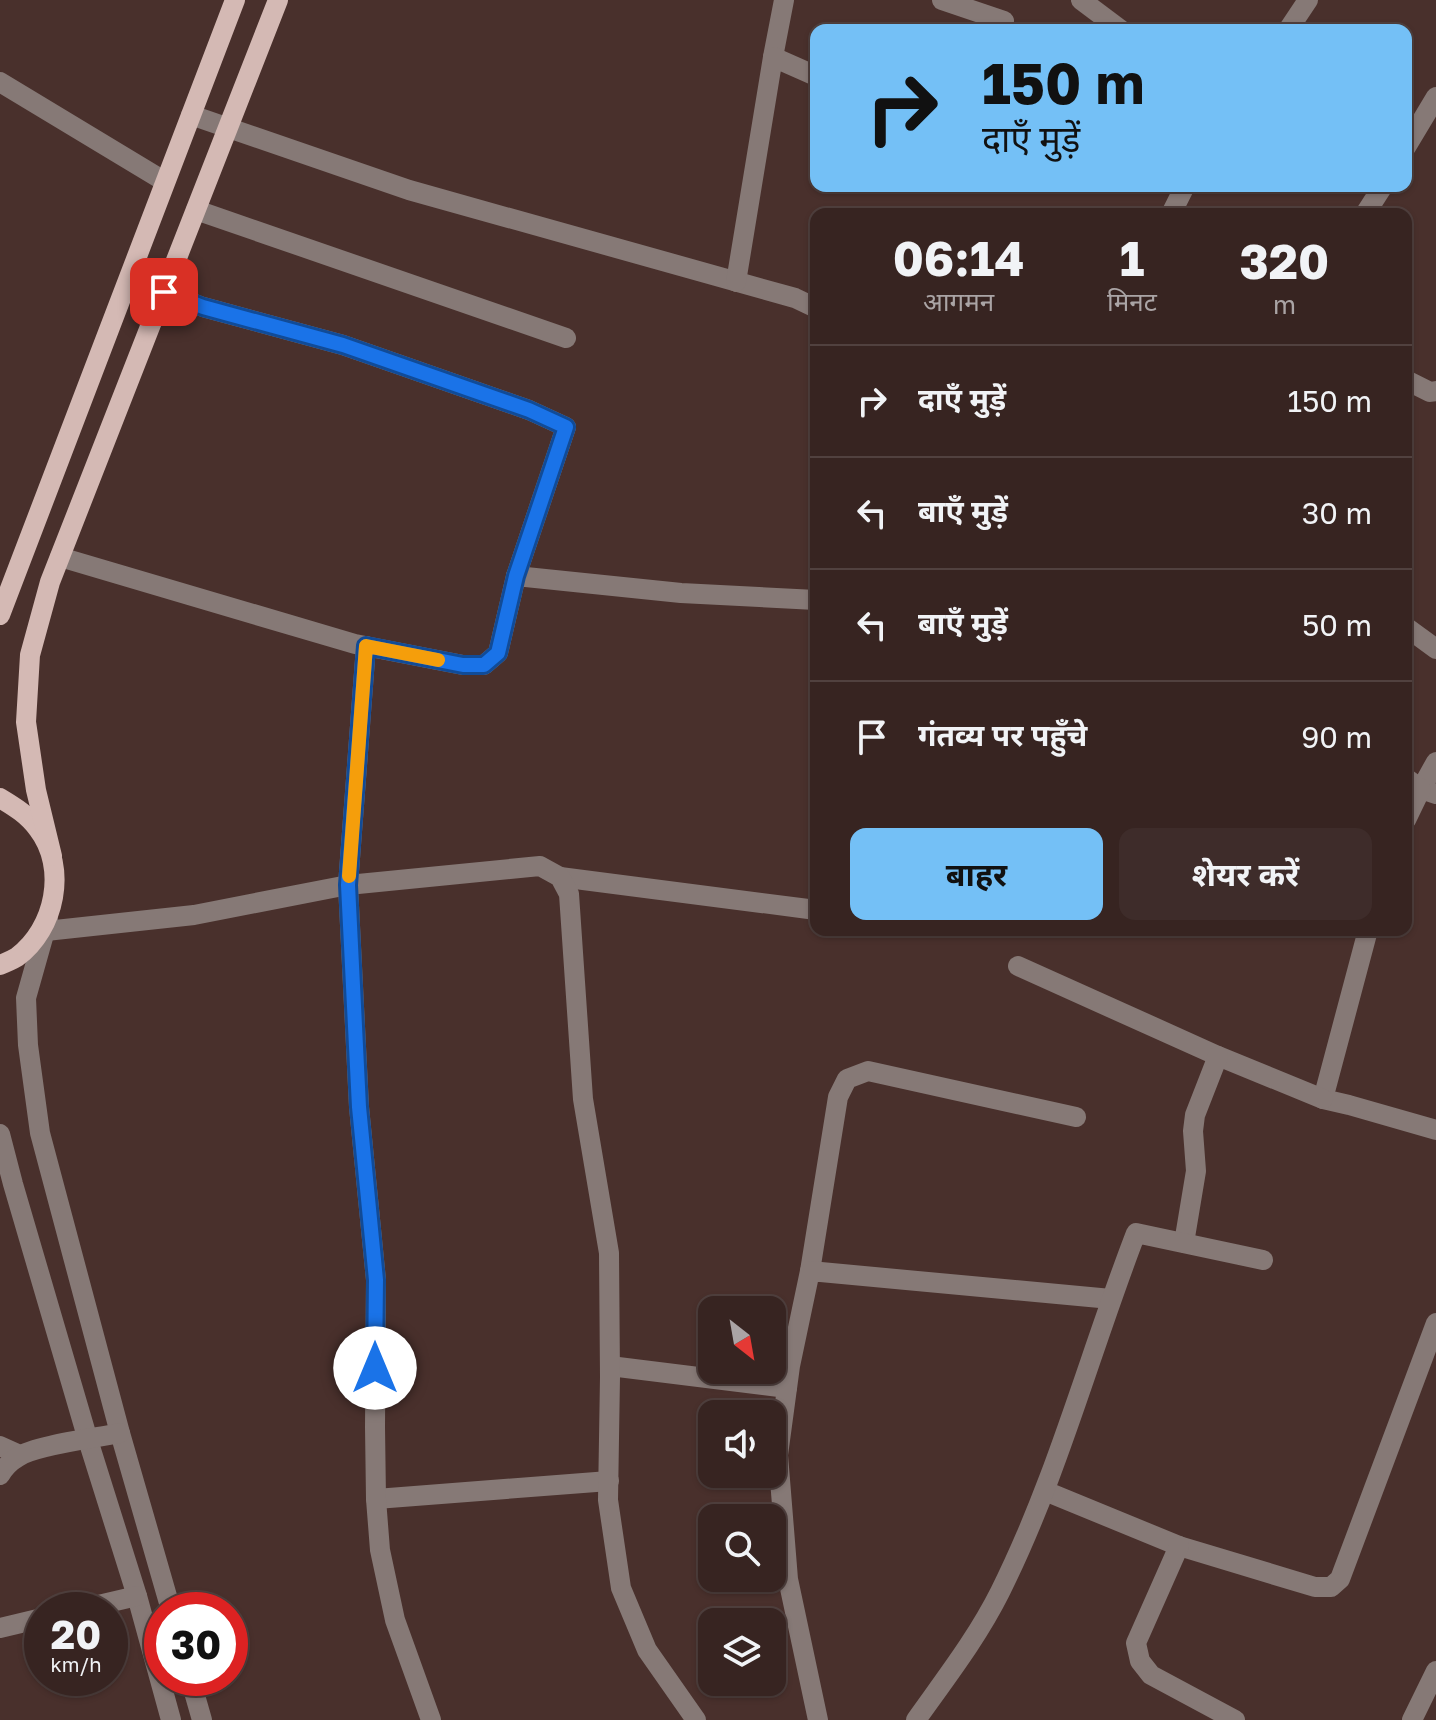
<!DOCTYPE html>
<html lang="hi">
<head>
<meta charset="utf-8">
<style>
	body { margin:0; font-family:"Golos Text","Noto Sans Devanagari",sans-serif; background:#3e2c2a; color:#f1f3f6; height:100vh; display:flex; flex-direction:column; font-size:30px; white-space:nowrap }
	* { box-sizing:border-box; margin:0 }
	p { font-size:26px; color:#aaa4a5 }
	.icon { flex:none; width:44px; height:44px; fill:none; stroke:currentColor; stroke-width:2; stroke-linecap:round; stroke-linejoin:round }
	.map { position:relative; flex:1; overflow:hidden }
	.details { position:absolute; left:810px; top:208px; width:602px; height:728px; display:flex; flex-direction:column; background:#372421; border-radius:16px; box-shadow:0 2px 6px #0004,0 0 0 2px #51413f }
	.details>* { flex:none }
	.hud { position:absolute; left:810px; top:24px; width:602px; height:168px; border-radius:16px; box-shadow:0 2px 6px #0004,0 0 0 2px #51413f; background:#74c0f6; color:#111; overflow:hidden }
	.needle { width:52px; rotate:149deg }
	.tools { position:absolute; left:698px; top:1296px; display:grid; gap:16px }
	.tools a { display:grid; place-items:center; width:88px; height:88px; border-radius:16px; background:#372421; box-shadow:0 2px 6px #0004,0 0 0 2px #51413f; font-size:40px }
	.speed { position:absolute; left:24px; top:1592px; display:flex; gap:16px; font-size:40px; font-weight:700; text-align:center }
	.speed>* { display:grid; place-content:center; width:104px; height:104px; border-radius:50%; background:#372421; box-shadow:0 2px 6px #0004,0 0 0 2px #51413f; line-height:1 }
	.speed small { font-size:20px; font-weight:400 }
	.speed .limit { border:12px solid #d22; background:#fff; color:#111 }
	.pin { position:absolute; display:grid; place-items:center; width:68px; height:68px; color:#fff; margin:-34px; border-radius:16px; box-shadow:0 4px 12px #0006 }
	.me { position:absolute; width:88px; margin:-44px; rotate:0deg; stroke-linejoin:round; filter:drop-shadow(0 0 6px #0008) }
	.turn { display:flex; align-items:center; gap:28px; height:168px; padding:0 40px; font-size:36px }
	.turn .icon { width:104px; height:104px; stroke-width:2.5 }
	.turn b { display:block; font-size:56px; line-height:68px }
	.eta { display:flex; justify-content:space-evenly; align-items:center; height:136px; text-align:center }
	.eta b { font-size:48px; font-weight:700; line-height:56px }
	.action { display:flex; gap:16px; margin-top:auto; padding:16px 40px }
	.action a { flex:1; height:92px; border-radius:16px; background:#74c0f6; color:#111; font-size:32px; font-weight:700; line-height:92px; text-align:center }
	.action a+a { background:#3e2c2a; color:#f1f3f6 }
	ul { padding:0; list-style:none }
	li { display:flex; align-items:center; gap:24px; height:112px; padding:0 40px; border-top:2px solid #51413f }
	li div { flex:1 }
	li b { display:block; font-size:30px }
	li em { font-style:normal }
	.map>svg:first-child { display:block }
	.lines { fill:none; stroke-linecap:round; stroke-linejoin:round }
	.minor { stroke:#867976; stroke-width:20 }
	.major { stroke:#d4b9b4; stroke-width:20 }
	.route-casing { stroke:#114b97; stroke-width:20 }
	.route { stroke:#1a73e8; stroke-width:14 }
	.slow { stroke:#f59e0b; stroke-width:14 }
</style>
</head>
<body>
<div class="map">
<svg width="1436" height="1720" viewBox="0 0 1436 1720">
	<rect width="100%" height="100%" fill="#49302c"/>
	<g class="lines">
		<g class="minor">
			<polyline points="942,0 1004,21"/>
			<polyline points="1081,0 1121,30"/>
			<polyline points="1288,30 1308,0"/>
			<polyline points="773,57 784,0"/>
			<polyline points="0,82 164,181"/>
			<polyline points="191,115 409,190 795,298 816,308"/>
			<polyline points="1406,147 1436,97"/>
			<polyline points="196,210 566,338"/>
			<polyline points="1171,214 1185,186"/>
			<polyline points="1365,214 1383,186"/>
			<polyline points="736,282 773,57 816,76"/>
			<polyline points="164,292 203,307 343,345 529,410 566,427 516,576"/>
			<polyline points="1406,380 1430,392 1436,391"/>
			<polyline points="60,557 355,644 463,665 484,665 498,653 516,576 681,593 816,600"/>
			<polyline points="1406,627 1436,649"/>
			<polyline points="1436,762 1421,789 1436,794"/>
			<polyline points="1406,778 1421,789 1406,820"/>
			<polyline points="560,877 816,910"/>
			<polyline points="48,920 26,998 28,1045 40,1133 120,1433 171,1610"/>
			<polyline points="1368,930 1323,1099 1349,1105 1436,1130"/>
			<polyline points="46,931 194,915 348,885 366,646"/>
			<polyline points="1018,966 1218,1056 1323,1099"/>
			<polyline points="0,1134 13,1184 88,1440 137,1596 171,1720"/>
			<polyline points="1184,1243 1196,1171 1193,1131 1195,1115 1218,1056"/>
			<polyline points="810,1271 838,1097 847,1079 868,1071 1076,1117"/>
			<polyline points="610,1366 787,1388"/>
			<polyline points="0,1446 20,1455"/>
			<path d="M0,1475C4,1468 11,1461 18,1457C35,1445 97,1438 120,1433"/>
			<polyline points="1045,1491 1179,1546 1315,1587 1331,1587 1340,1579 1436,1323"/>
			<polyline points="376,1499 609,1481"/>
			<polyline points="1179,1546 1136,1643 1140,1661 1151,1675 1235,1720"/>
			<polyline points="77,1610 137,1596"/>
			<polyline points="0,1628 42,1618"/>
			<polyline points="190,1678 202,1720"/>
			<polyline points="431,1720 395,1620 380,1550 376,1499 375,1427 376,1280 359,1107 348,885 540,866 560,877 569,894 583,1099 609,1253 610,1377 608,1500 621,1588 647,1650 696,1720"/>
			<polyline points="818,1720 788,1579 778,1455 790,1366 810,1271 1111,1299"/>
			<path d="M916,1720C945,1679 977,1638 1000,1592C1057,1478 1090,1352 1136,1233L1263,1260"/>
			<polyline points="1412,1720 1436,1671"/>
		</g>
		<g class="major">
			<polyline points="0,615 235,0"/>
			<path d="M0,798C15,807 28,815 38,829C68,868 55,929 17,957C12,960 5,963 0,965"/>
			<polyline points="52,856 36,790 26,722 30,655 50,582 278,0"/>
		</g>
	</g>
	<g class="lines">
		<defs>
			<polyline id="route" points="164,292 203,307 343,345 529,410 566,427 516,576 498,653 484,665 463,665 366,646 348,885 359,1107 376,1280 375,1368"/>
		</defs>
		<use href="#route" class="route-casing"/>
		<use href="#route" class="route"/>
		<polyline class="slow" points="349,876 366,646 438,660"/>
	</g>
</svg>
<div class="tools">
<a><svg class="needle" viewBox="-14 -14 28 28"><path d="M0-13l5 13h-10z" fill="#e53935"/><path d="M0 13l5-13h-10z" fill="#aaa4a5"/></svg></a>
<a><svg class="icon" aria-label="sound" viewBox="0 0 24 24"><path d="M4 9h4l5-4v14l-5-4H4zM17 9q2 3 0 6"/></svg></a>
<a><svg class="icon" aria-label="search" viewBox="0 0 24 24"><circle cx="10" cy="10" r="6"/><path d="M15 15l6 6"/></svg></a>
<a><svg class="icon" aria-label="layers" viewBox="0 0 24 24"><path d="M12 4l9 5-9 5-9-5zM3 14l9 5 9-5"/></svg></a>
</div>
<div class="speed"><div>20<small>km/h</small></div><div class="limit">30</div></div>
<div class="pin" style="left:164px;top:292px;background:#d93025"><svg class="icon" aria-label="arrive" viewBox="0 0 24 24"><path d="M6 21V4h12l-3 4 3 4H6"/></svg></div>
<svg class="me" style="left:375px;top:1368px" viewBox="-20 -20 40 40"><circle r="19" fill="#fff"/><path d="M0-13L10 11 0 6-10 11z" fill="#1a73e8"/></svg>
<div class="hud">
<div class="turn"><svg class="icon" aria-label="right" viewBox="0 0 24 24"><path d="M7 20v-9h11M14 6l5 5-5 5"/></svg><div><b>150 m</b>दाएँ मुड़ें</div></div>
</div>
<section class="details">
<div class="eta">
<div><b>06:14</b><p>आगमन</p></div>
<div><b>1</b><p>मिनट</p></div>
<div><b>320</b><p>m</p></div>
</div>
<ul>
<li><svg class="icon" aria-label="right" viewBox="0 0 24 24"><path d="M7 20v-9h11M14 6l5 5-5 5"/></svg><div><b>दाएँ मुड़ें</b></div><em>150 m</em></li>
<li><svg class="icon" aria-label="left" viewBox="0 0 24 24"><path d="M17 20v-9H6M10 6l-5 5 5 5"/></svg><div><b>बाएँ मुड़ें</b></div><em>30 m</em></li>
<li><svg class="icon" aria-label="left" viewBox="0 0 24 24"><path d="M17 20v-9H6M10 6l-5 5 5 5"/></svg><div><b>बाएँ मुड़ें</b></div><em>50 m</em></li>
<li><svg class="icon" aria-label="arrive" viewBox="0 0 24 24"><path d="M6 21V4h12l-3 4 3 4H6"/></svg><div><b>गंतव्य पर पहुँचे</b></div><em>90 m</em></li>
</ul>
<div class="action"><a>बाहर</a><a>शेयर करें</a></div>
</section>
</div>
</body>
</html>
